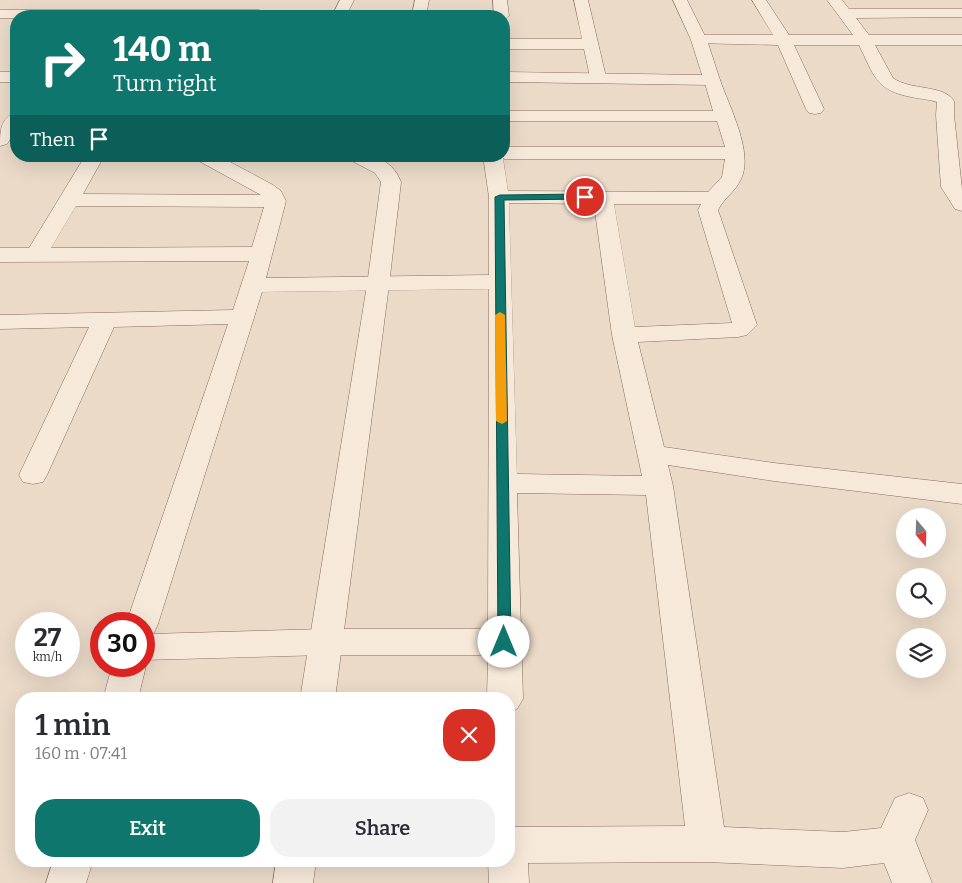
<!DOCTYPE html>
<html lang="en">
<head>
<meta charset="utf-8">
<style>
	body { margin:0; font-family:Bitter,serif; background:#f2f2f3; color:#2b2b33; height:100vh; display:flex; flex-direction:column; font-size:19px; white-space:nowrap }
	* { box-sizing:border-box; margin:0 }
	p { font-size:16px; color:#7c7c81 }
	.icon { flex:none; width:28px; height:28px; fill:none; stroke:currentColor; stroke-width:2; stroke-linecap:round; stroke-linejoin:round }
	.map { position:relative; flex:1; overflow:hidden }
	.details { position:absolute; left:15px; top:692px; width:500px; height:175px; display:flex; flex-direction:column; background:#fff; border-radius:20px; box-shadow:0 5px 20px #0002 }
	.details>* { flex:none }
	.guide { position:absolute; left:10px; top:10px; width:500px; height:152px; border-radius:20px; box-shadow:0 5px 20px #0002; background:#0f766e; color:#fff; overflow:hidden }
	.needle { width:32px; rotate:161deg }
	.tools { position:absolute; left:896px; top:508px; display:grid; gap:10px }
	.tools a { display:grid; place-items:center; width:50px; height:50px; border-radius:50%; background:#fff; box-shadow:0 5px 20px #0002; font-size:25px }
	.speed { position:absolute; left:15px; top:612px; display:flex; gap:10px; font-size:25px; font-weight:700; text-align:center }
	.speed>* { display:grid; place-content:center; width:65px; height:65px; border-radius:50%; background:#fff; box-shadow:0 5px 20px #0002; line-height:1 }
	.speed small { font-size:12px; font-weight:400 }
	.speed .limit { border:8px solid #d22; background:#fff; color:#111 }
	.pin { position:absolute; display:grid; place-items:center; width:42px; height:42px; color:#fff; margin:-21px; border:2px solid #fff; border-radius:50%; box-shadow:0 1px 5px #0007 }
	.me { position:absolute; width:55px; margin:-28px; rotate:0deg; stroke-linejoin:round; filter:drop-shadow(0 0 4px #0008) }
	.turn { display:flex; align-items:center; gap:18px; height:105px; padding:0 20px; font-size:22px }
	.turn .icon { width:65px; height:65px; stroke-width:2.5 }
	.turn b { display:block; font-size:35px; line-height:42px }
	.then { display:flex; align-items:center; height:48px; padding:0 20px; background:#0003; gap:10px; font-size:19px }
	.round { display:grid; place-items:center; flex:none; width:52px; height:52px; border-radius:20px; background:#f2f2f3 }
	.headline { display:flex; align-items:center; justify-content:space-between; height:85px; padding:0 20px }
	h1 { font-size:30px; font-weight:600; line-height:38px }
	.primary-button { display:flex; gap:10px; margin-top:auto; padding:10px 20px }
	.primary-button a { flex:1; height:58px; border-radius:20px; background:#0f766e; color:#fff; font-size:20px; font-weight:600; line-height:58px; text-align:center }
	.primary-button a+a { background:#f2f2f3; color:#2b2b33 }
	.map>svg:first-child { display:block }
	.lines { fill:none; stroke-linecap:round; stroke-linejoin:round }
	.minor-casing { stroke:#866c5e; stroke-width:1 }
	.tertiary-casing { stroke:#866c5e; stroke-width:1 }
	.minor { fill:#f6e9da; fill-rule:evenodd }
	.tertiary { fill:#f6e9da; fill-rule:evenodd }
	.route { fill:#0f766e; stroke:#0a4d48 }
	.slow { fill:#f59e0b }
</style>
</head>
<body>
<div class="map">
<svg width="962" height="883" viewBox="0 0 962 883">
	<rect width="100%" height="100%" fill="#ebdac8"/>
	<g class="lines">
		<defs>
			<g id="minor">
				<polygon points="340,0 354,0 346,16 332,16"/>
				<polygon points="415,0 429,0 426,16 412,16"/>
				<polygon points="493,0 507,0 509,16 506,19 504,20 504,16 494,16"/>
				<polygon points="574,0 588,0 606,77 604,81 592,81 590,77 584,49 504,49 504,39 582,39"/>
				<path d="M752,0H766L789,35H853L827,0H842L849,9H962V17L856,18L869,35H962V45H875L893,78C911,91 943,84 954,101V115L962,189V211L955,209L941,187L936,115L937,102C929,99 919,99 911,97C875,90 874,75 859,45H794L824,109L821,113L815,114L809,113L806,109L778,45L693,43L691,40L693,37L699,35H773Z"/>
				<polygon points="0,10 258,10 263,11 265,14 264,16 16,16 16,18 0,18"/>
				<path d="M712,75L718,76L720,80C729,106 754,153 741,179C736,191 724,198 718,210L757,325L747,335L738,337L638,342L664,447L774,463L962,484V504L774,481L668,465L673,486L724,827L843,832L881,828L895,798L909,793L923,798L928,810L915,840L932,883H892L884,863L843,868L707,862L528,863L529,883H489L488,861H509V827L685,826L646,495L517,493L523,699L517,709L509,712V699H487L488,655H324L144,660V624H126L228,324L114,327L47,475L43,482L33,484L23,482L19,475L89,327L0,329V315L233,310L249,261L0,262V248H29L85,156H104L83,194L261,195L197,160L195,156H219L273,185L281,191L286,201L266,278L489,275V197L483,156H504V147H725L717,121H504V111H713L704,80L706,76ZM503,158L504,159H725L722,177L708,192L508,191ZM509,203L594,204L612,335L642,476L517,474ZM614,204H701L698,210L732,323L635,327ZM76,206L264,207L252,247L51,248ZM489,289L488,629H324L150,634L154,633L158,624L262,292Z"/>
				<path d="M16,113V130L7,144L0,146C0,132 0,117 16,113Z"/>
				<polygon points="144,662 146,666 138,699 103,699 112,666 144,666"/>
				<polygon points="53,861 93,861 86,883 46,883"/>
			</g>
			<g id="tertiary">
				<polygon points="673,0 687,0 707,40 720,80 718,84 712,85 504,82 504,72 702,75 691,40"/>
				<rect x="0" y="72" width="16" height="10"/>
				<path d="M348,156C371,156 391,156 401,182L389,285L335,699H300L367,285L381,182L375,173L350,160Z"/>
				<polygon points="276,861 316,861 313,883 273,883"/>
			</g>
		</defs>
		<use href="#minor" class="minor-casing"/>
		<use href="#tertiary" class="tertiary-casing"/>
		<use href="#minor" class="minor"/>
		<use href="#tertiary" class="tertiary"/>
	</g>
	<polygon class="route" points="585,194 588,195 588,199 504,200 511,642 509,646 504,648 500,646 498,642 495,197 500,195"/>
	<polygon class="slow" points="500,312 505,315 507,421 502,424 496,421 495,315"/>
</svg>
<div class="tools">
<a><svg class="needle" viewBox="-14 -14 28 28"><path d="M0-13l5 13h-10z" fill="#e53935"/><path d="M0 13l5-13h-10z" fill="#7c7c81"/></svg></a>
<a><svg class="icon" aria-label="search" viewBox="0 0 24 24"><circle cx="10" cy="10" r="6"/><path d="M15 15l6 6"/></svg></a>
<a><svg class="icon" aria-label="layers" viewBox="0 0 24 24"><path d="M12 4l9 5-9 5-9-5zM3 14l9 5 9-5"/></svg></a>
</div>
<div class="speed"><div>27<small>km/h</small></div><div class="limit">30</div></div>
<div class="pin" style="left:585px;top:197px;background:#d93025"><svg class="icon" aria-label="arrive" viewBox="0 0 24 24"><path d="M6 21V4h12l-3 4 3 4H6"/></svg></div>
<svg class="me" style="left:504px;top:642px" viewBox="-20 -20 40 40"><circle r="19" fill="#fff"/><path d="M0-13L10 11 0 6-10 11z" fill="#0f766e"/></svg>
<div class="guide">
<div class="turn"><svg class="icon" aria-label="right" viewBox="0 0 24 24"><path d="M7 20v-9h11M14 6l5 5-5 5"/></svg><div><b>140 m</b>Turn right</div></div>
<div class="then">Then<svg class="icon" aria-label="arrive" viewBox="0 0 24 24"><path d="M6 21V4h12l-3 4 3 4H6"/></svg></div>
</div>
<section class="details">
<div class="headline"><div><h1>1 min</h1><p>160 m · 07:41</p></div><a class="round" style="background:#d93025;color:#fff"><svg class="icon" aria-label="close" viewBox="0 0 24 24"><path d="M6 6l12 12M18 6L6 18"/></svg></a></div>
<div class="primary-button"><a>Exit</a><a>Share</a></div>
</section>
</div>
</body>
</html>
